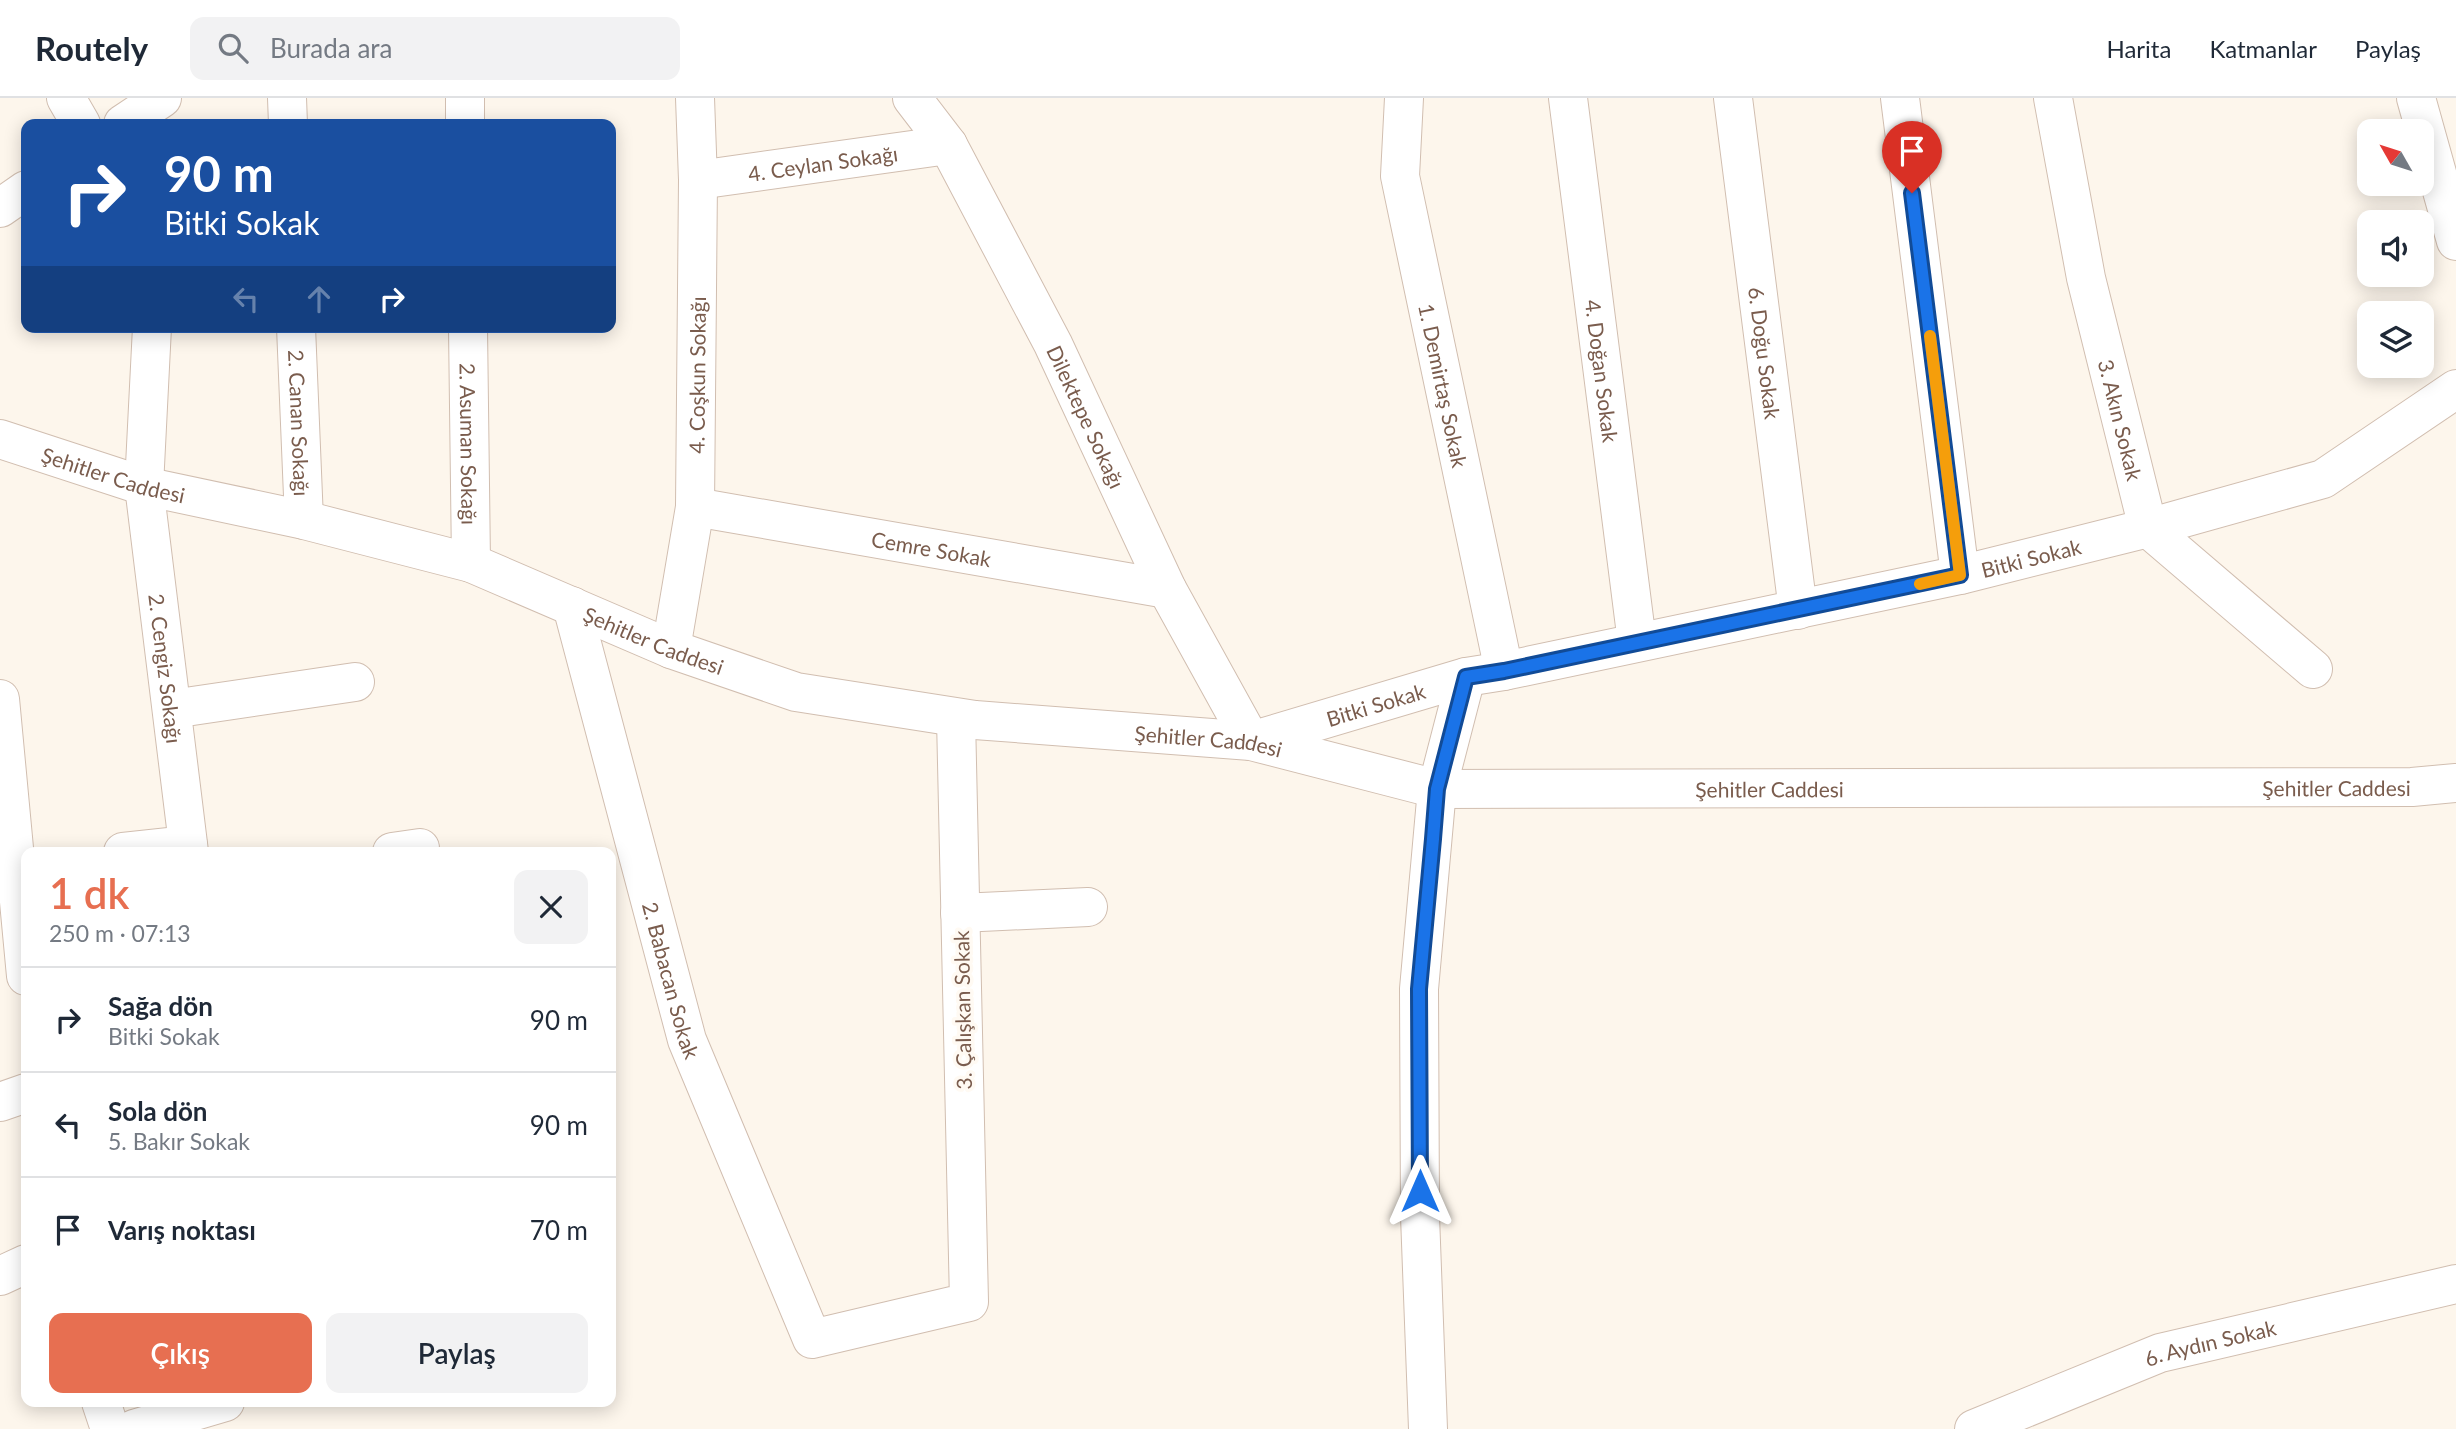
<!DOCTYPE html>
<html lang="tr">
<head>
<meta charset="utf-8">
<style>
	body { margin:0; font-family:Lato,sans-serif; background:#f2f2f3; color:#1f2937; height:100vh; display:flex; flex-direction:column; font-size:26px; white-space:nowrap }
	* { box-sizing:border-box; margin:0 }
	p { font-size:23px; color:#747a83 }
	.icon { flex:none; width:38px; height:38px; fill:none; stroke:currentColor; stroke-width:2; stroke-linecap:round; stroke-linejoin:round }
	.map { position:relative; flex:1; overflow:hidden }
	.details { position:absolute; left:21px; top:749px; width:595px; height:560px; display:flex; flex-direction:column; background:#fff; border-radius:14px; box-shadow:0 4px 18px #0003 }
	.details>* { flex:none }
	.banner { position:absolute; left:21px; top:21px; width:595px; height:214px; border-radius:14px; box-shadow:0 4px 18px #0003; background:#1a4fa0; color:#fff; overflow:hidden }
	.needle { width:46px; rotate:309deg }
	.fabs { position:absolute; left:2357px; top:21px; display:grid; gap:14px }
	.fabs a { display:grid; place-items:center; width:77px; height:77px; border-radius:14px; background:#fff; box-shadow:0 4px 18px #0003; font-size:35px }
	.pin { position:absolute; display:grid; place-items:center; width:60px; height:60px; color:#fff; margin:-72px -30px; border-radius:50% 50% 50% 0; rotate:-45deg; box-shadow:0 0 7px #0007 }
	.pin .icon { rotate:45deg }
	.me { position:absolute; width:77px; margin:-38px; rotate:0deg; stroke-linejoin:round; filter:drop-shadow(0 0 5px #0008) }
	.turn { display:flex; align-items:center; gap:24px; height:147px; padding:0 28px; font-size:32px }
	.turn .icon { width:91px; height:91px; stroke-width:2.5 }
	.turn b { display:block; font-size:49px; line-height:60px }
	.lanes { display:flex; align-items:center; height:66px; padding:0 28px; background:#0003; justify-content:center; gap:35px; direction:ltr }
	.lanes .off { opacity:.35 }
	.round { display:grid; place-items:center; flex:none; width:74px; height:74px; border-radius:14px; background:#f2f2f3 }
	.overview { display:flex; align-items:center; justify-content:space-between; height:119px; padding:0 28px }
	h1 { font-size:42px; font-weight:600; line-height:52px; color:#e76f51 }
	.primary-button { display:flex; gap:14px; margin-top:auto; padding:14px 28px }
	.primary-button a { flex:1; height:80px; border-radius:14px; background:#e76f51; color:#fff; font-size:28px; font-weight:600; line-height:80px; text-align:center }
	.primary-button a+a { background:#f2f2f3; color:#1f2937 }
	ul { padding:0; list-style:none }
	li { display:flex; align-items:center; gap:21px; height:105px; padding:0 28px; border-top:2px solid #e0e1e3 }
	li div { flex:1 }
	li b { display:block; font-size:26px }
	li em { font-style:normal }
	header { display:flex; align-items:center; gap:42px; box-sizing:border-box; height:98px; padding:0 35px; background:#fff; border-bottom:2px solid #e0e1e3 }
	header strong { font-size:33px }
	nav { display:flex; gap:38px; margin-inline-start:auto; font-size:24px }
	.search { width:490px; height:63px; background:#f2f2f3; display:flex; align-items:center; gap:18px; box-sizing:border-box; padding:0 24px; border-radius:14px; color:#747a83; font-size:26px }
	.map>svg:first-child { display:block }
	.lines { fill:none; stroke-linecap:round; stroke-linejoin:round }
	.minor-casing { stroke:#d1beb0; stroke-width:40 }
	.tertiary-casing { stroke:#d1beb0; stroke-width:40 }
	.minor { stroke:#fff; stroke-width:38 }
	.tertiary { stroke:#fff; stroke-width:38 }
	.route-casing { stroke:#114b97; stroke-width:18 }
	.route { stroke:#1a73e8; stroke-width:12 }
	.slow { stroke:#f59e0b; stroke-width:12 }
	.labels { text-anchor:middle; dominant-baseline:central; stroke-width:7; stroke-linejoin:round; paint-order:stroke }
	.street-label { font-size:21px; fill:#7a5c4d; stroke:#fffaf3 }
</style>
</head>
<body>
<header>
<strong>Routely</strong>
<div class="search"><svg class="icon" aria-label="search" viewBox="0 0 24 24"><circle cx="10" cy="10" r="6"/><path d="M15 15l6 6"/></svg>Burada ara</div>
<nav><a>Harita</a><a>Katmanlar</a><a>Paylaş</a></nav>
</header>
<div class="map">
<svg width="2456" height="1331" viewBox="0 0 2456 1331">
	<rect width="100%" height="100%" fill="#fdf6ec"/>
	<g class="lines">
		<defs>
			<g id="minor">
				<polyline points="66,0 81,26"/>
				<polyline points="287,0 288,26"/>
				<polyline points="465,0 465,26"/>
				<path id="s1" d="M912,0L948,47L1053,246L1167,491L1251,643L1466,579L1504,573L1960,477L2148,430L2323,381L2456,291"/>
				<path id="s2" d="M1404,0L1400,78L1504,573"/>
				<path id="s3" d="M1568,0L1637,544"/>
				<path id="s4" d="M1733,0L1798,512"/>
				<polyline points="1900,0 1960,477"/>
				<path id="s5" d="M2053,0L2086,180L2148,430L2313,571"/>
				<polyline points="2416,0 2456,143"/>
				<polyline points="123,26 162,0"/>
				<path id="s6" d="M698,82L948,47"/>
				<polyline points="0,110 26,92"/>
				<path id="s7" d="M152,229L144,388L189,754"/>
				<path id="s8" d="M296,229L304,422"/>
				<path id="s9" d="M468,229L471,465"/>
				<path id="s10" d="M695,409L1167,491"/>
				<path id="s11" d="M572,508L687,942L812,1241L969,1204L956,620"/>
				<path id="s12" d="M671,551L695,409L698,82L695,0"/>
				<polyline points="0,601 26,878"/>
				<polyline points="172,611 355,584"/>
				<polyline points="123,754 188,747"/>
				<polyline points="392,754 420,750"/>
				<polyline points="960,815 1088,809"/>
				<polyline points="0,1004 26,995"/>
				<polyline points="0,1178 26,1166"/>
				<polyline points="101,1304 110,1331"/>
				<polyline points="134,1331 225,1304"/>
				<polyline points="1428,1331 1420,1118 1419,891 1437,691 1466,579"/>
				<path id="s13" d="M1974,1331L2160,1255L2456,1186"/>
			</g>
			<g id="tertiary">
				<path id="s14" d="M0,341L144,388L304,422L471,465L671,551L796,594L975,622L1251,643L1437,691L2412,689L2456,685"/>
			</g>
		</defs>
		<use href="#minor" class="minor-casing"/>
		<use href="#tertiary" class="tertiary-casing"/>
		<use href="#minor" class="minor"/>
		<use href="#tertiary" class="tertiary"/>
	</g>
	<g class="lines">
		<defs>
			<polyline id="route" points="1420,1093 1419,891 1433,741 1437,691 1466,579 1504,573 1960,477 1912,95"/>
		</defs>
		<use href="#route" class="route-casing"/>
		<use href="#route" class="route"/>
		<polyline class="slow" points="1920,486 1960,477 1930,238"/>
	</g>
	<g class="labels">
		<g class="street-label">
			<text stroke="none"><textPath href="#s6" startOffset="126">4. Ceylan Sokağı</textPath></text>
			<text stroke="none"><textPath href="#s4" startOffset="257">6. Doğu Sokak</textPath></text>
			<text stroke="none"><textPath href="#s3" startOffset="275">4. Doğan Sokak</textPath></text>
			<text stroke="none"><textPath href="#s12" startOffset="276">4. Coşkun Sokağı</textPath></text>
			<text stroke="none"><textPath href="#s2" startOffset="292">1. Demirtaş Sokak</textPath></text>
			<text stroke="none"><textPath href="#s1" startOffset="364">Dilektepe Sokağı</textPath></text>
			<text stroke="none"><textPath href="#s5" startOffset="329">3. Akın Sokak</textPath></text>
			<text stroke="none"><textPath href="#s8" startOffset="96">2. Canan Sokağı</textPath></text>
			<text stroke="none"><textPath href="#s9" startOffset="117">2. Asuman Sokağı</textPath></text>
			<text stroke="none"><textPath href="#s14" startOffset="119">Şehitler Caddesi</textPath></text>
			<text stroke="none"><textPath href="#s10" startOffset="240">Cemre Sokak</textPath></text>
			<text stroke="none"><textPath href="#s1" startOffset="1530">Bitki Sokak</textPath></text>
			<text stroke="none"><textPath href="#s14" startOffset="686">Şehitler Caddesi</textPath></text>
			<text stroke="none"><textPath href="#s7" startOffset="343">2. Cengiz Sokağı</textPath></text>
			<text stroke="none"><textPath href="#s1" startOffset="858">Bitki Sokak</textPath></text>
			<text stroke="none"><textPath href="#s14" startOffset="1253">Şehitler Caddesi</textPath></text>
			<text stroke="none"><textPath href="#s14" startOffset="2387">Şehitler Caddesi</textPath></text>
			<text stroke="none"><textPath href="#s14" startOffset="1820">Şehitler Caddesi</textPath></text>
			<text stroke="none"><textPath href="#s11" startOffset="387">2. Babacan Sokak</textPath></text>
			<text transform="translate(962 912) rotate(-91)">3. Çalışkan Sokak</text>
			<text stroke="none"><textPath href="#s13" startOffset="252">6. Aydın Sokak</textPath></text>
		</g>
	</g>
</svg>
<div class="fabs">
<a><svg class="needle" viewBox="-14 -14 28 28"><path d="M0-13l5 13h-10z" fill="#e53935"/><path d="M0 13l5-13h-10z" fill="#747a83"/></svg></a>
<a><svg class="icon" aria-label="sound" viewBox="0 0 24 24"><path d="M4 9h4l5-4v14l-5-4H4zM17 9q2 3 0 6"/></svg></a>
<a><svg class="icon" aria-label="layers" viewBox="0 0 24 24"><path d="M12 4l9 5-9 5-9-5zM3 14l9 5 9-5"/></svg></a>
</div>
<div class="pin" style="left:1912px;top:95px;background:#d93025"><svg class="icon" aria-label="arrive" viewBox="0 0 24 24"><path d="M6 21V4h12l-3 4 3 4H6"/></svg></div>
<svg class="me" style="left:1420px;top:1093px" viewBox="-20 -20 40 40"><path d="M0-17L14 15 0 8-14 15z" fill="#1a73e8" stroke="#fff" stroke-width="4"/></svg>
<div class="banner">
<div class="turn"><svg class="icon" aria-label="right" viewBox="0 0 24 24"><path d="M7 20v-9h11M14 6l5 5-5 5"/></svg><div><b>90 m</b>Bitki Sokak</div></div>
<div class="lanes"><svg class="icon off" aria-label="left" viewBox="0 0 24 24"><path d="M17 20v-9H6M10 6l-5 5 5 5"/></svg><svg class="icon off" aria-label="ahead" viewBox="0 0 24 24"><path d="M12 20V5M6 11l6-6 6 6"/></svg><svg class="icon" aria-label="right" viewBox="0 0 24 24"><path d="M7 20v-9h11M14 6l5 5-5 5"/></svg></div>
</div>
<section class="details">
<div class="overview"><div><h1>1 dk</h1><p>250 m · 07:13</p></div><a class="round"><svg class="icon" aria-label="close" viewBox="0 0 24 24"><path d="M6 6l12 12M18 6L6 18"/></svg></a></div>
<ul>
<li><svg class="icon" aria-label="right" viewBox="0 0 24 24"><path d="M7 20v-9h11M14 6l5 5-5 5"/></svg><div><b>Sağa dön</b><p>Bitki Sokak</p></div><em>90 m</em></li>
<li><svg class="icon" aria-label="left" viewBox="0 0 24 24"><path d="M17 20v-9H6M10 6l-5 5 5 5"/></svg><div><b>Sola dön</b><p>5. Bakır Sokak</p></div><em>90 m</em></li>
<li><svg class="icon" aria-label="arrive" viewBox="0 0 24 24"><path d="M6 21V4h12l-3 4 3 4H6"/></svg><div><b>Varış noktası</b></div><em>70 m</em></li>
</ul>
<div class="primary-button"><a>Çıkış</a><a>Paylaş</a></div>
</section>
</div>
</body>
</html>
